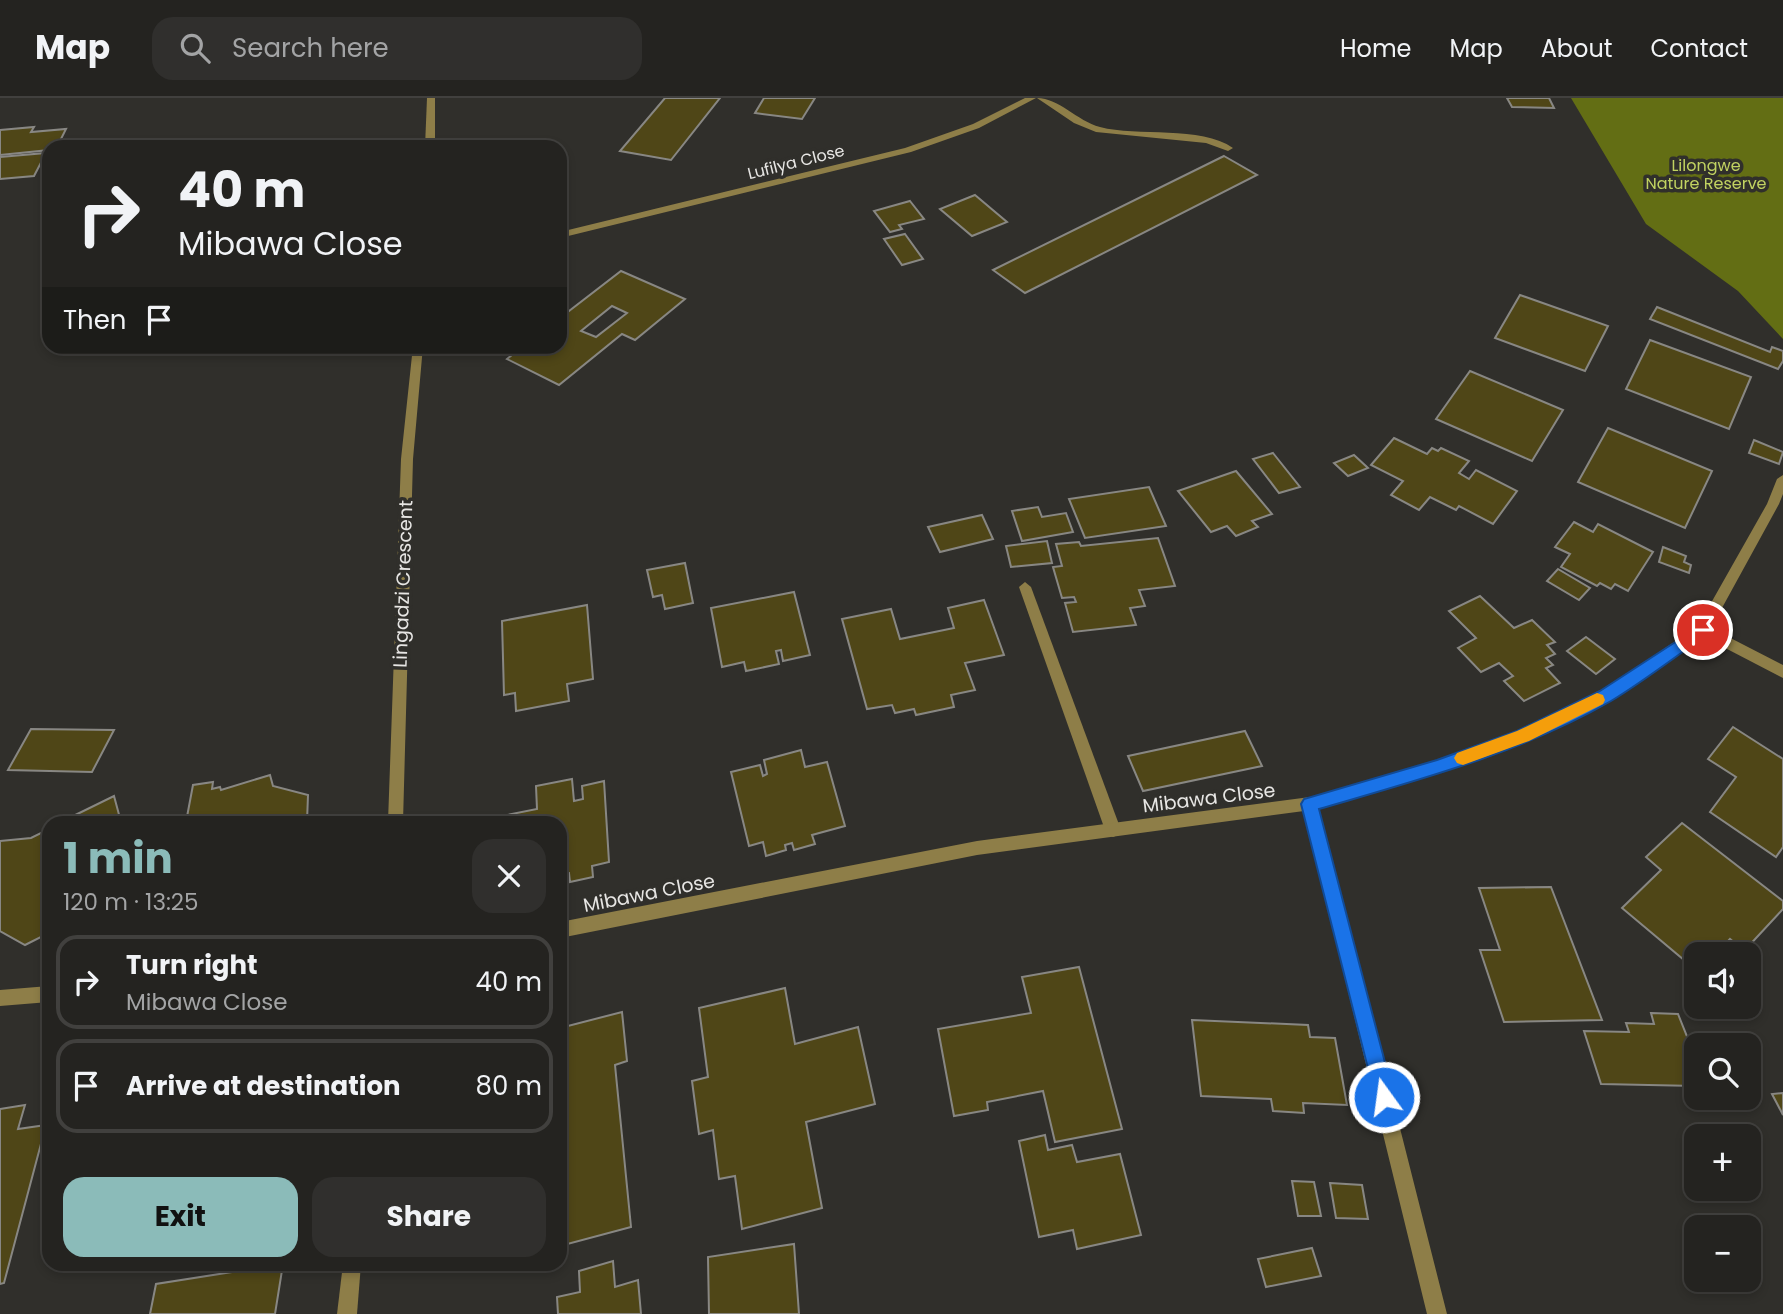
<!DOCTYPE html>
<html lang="en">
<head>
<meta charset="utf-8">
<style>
	body { margin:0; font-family:Poppins,sans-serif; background:#302f2d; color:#f1f3f6; height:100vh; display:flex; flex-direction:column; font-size:26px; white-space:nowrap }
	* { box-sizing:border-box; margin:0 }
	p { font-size:23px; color:#a3a4a5 }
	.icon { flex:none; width:38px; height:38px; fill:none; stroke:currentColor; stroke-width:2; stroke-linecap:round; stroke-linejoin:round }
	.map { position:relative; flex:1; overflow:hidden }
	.sheet { position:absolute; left:42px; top:718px; width:525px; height:455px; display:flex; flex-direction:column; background:#242320; border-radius:21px; box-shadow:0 4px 10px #0003,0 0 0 2px #41403e }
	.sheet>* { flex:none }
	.hud { position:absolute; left:42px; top:42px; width:525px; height:214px; border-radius:21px; box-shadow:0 4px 10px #0003,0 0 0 2px #41403e; background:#242320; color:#f1f3f6; overflow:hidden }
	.tools { position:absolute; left:1684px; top:844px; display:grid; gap:14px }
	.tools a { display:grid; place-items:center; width:77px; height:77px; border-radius:14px; background:#242320; box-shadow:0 4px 10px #0003,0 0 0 2px #41403e; font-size:35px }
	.pin { position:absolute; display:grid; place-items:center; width:60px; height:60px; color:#fff; margin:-30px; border:4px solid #fff; border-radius:50%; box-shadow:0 2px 7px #0007 }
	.me { position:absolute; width:77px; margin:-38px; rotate:346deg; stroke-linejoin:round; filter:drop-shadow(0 0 5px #0008) }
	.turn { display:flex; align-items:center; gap:24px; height:147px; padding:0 21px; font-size:32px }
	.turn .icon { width:91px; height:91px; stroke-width:2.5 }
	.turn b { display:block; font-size:49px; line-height:60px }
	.then { display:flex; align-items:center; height:66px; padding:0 21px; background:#0003; gap:14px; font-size:26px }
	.round { display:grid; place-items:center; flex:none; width:74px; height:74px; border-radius:21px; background:#302f2d }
	.head { display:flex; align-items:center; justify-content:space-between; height:119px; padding:0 21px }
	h1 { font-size:42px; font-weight:700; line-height:52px; color:#8bbbb9 }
	.cta { display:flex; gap:14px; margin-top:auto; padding:14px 21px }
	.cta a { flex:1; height:80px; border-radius:21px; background:#8bbbb9; color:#111; font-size:28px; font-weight:700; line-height:80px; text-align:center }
	.cta a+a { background:#302f2d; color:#f1f3f6 }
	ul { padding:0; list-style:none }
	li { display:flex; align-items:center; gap:21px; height:94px; margin:0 14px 10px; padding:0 7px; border:4px solid #41403e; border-radius:21px }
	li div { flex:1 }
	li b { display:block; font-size:26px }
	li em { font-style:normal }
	header { display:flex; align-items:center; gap:42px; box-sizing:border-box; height:98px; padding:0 35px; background:#242320; border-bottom:2px solid #41403e }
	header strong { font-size:33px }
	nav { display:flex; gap:38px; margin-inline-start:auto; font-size:24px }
	.search { width:490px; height:63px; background:#302f2d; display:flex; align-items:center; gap:18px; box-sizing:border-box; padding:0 24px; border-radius:21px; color:#a3a4a5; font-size:26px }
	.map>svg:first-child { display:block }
	.forest { fill:#636e14 }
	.building { fill:#4f4617; stroke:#888783; stroke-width:2; fill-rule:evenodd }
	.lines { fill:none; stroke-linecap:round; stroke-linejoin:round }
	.service { fill:#8e7e48; fill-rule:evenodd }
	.minor { fill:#8e7e48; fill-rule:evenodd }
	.route { fill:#1a73e8; stroke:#114b97; stroke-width:2 }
	.slow { fill:#f59e0b }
	.labels { text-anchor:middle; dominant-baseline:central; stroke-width:7; stroke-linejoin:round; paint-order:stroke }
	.far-street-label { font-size:16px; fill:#e7e6e4; stroke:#302f2b }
	.far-park-label { font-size:16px; fill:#c1d261; stroke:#302f2b }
	.street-label { font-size:19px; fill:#e7e6e4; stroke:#302f2b }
</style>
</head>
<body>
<header>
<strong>Map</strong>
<div class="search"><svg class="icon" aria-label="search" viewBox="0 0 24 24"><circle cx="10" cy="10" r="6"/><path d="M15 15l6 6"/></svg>Search here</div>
<nav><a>Home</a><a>Map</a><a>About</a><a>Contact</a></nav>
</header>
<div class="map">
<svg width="1783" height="1216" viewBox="0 0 1783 1216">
	<rect width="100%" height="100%" fill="#302f2b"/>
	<polygon class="forest" points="1571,0 1783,0 1783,241 1738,193 1646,126"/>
	<g class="building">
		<polygon points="665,0 720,0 671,62 620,53"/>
		<polygon points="764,0 815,0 802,21 755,15"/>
		<polygon points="1507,0 1549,0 1554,10 1512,9"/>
		<polygon points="34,29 31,34 66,31 57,49 49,49 49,52 0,57 0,32"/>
		<polygon points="46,55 34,78 0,81 0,59"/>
		<polygon points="1224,58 1257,77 1025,195 993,172"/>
		<polygon points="975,97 1007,124 972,138 940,111"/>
		<polygon points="910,103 924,121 899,127 902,131 890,134 874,113"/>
		<polygon points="905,136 923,161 902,167 884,141"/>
		<path d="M621,173L685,201L635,242L622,236L559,287L507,261L523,248H560V220ZM612,208L627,215L596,239L581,233Z"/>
		<polygon points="1520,197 1608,228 1585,273 1495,240"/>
		<polygon points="1657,209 1770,254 1772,249 1783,253 1783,263 1778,271 1650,221"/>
		<polygon points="1650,242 1751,279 1729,331 1626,291"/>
		<polygon points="1470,273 1563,312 1532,363 1436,321"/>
		<polygon points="1608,330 1712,373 1685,430 1578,384"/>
		<polygon points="1394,340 1427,356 1432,350 1438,353 1441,350 1469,363 1459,375 1469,381 1476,372 1517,393 1493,426 1459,408 1456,412 1430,399 1419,412 1391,397 1403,383 1371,367"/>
		<polygon points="1754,342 1783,354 1779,366 1749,355"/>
		<polygon points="1273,355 1300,389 1279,395 1253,361"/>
		<polygon points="1354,357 1368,370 1348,378 1334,365"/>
		<polygon points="1236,373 1272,416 1252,423 1258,429 1236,438 1227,428 1211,434 1178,393"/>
		<polygon points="1149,389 1166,428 1085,440 1069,401"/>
		<polygon points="1038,409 1042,419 1066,415 1073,434 1022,443 1012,413"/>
		<polygon points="982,417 993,441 940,454 928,429"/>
		<polygon points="1574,424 1593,434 1598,426 1653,454 1628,493 1615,486 1611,491 1600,485 1597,488 1561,469 1570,456 1555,449"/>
		<polygon points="1158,440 1175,488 1139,492 1145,508 1130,510 1136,527 1073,534 1065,505 1076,504 1074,499 1062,500 1053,469 1062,468 1056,446 1079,444 1081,448"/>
		<polygon points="1047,443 1052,465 1011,469 1006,448"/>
		<polygon points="1663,449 1686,458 1684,464 1691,467 1689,475 1659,464"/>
		<polygon points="685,465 693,505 665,511 662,497 653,499 647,472"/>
		<polygon points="1558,471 1590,490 1579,502 1547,483"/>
		<polygon points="794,494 810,557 783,563 781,552 776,553 779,566 746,573 744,564 722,569 711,510"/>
		<polygon points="1480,498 1514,530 1532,522 1555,544 1547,547 1555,556 1546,560 1553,567 1546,570 1560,585 1524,603 1504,583 1513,578 1499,565 1481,574 1458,550 1476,540 1449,513"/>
		<polygon points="984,502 1004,557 965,565 975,592 951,597 954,609 916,617 914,611 895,615 892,607 867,611 842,521 891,511 900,541 954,530 948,510"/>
		<polygon points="587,507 593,581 567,586 569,603 516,613 515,595 504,597 502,523"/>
		<polygon points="1586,539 1615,561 1596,576 1567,553"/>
		<polygon points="1733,629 1783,661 1783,749 1776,759 1710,714 1736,679 1708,661"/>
		<polygon points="31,631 114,632 92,674 8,672"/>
		<polygon points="1245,633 1262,668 1143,693 1128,658"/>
		<polygon points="801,652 805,669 827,664 845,728 812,737 815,746 794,752 792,745 785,747 786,752 766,758 763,744 749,748 731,674 760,667 763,678 767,676 764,662"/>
		<polygon points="270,677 273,688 308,697 307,724 186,724 193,687 213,684 212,691 220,689 221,692"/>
		<polygon points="572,681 574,703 583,701 582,688 604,683 609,764 592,768 593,779 570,784 569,775 560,776 560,781 560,724 507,724 507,717 537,711 536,688"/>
		<polygon points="114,698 121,724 61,724"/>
		<polygon points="1682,725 1783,803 1783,811 1744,853 1730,841 1716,856 1696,856 1696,872 1622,810 1661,772 1646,759"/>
		<polygon points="49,731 49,835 25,847 0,833 0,743 31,740"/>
		<polygon points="1551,789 1602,922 1504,924 1480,852 1500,852 1479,790"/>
		<polygon points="1079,869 1122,1031 1055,1044 1043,993 987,1004 988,1012 954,1018 938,931 1031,915 1022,879"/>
		<polygon points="785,890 795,946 858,929 875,1006 806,1024 822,1110 742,1131 735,1078 719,1081 713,1032 699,1036 692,983 708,979 699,910"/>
		<polygon points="622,914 627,963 615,967 631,1129 560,1148 560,930"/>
		<polygon points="1651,915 1678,916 1696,961 1696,988 1601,986 1584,933 1629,934 1626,925 1654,926"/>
		<polygon points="1192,922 1308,927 1310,939 1335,940 1347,1007 1303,1005 1304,1015 1273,1013 1271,1001 1201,998"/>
		<polygon points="1783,995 1783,1017 1772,996"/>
		<polygon points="25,1007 18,1031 46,1027 4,1185 0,1186 0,1011"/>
		<polygon points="1045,1037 1048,1052 1072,1047 1077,1064 1120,1056 1141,1137 1077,1151 1073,1132 1039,1139 1019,1043"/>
		<polygon points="1292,1083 1314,1084 1321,1118 1298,1118"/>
		<polygon points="1330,1085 1362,1087 1368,1121 1336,1120"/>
		<polygon points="794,1146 799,1216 709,1216 708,1159"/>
		<polygon points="1312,1150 1321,1178 1266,1189 1258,1161"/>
		<polygon points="613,1163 615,1189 638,1182 641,1216 558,1216 557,1199 580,1194 579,1173"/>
		<polygon points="283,1166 275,1216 150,1216 156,1186"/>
	</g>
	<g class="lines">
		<g class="service">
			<polygon points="1025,0 1036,0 979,30 911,54 560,140 560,134 905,50 973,26"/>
			<path d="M1037,0C1059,0 1077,23 1100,29C1137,39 1201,27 1233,50L1228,53L1206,45L1096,34L1074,25Z"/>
			<polygon points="1025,484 1031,489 1121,732 1118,737 1113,739 1108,737 1105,732 1019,489"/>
		</g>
		<g class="minor">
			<polygon points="427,0 435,0 435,49 425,49"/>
			<polygon points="413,248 423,248 413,361 403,724 388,724 401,361"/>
			<path d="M1783,377V396L1779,406L1711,530L1783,567V580L1704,539C1673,560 1642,583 1610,602C1520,655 1417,681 1319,710L1447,1216H1427L1304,713L977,757L560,840V824L977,743L1310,699L1437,663L1518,634L1600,594L1698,528L1767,406L1777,381Z"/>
			<polygon points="49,888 49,904 0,908 0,892"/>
			<polygon points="343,1166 361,1166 357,1216 337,1216"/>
		</g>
	</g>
	<path class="route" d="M1703,526L1708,527L1710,532L1708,536C1676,558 1644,583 1611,603C1521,655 1418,682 1319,711L1394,999L1391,1006L1384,1009L1377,1006L1301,706L1304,701L1437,662L1517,633L1600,593Z"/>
	<polygon class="slow" points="1597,595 1603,597 1605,602 1603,606 1529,643 1463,667 1457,665 1454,660 1457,655 1517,633"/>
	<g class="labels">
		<g class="far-street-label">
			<text transform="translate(796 64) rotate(-14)">Lufilya Close</text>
		</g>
		<g class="far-park-label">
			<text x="1706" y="67">Lilongwe<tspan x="1706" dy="18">Nature Reserve</tspan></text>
		</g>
		<g class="street-label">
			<text transform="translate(403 486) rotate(-88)">Lingadzi Crescent</text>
			<text transform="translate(1209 700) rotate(-7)">Mibawa Close</text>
			<text transform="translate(649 795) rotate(-11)">Mibawa Close</text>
		</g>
	</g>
</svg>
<div class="tools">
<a><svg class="icon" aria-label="sound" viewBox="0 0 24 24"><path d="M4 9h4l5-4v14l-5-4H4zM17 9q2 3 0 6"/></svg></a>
<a><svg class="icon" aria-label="search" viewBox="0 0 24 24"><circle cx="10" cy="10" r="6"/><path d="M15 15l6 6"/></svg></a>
<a>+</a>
<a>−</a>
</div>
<div class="pin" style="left:1703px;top:532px;background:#d93025"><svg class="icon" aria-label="arrive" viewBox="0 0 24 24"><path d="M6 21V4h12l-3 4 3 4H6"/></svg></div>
<svg class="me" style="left:1384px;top:999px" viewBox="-20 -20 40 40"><circle r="17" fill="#1a73e8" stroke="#fff" stroke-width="3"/><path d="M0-11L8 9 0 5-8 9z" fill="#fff"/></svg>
<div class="hud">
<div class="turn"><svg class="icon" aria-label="right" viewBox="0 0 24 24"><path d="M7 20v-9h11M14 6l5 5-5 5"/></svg><div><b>40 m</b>Mibawa Close</div></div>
<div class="then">Then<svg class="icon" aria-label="arrive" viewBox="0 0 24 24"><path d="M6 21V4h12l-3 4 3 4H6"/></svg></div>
</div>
<section class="sheet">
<div class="head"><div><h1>1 min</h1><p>120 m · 13:25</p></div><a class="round"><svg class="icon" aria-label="close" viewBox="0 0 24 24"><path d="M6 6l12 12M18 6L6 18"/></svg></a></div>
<ul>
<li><svg class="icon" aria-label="right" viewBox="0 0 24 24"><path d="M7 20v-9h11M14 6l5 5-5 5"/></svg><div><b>Turn right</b><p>Mibawa Close</p></div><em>40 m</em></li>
<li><svg class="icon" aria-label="arrive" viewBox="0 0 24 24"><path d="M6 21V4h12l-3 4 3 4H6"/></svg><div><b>Arrive at destination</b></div><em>80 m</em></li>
</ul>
<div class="cta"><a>Exit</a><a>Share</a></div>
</section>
</div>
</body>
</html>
